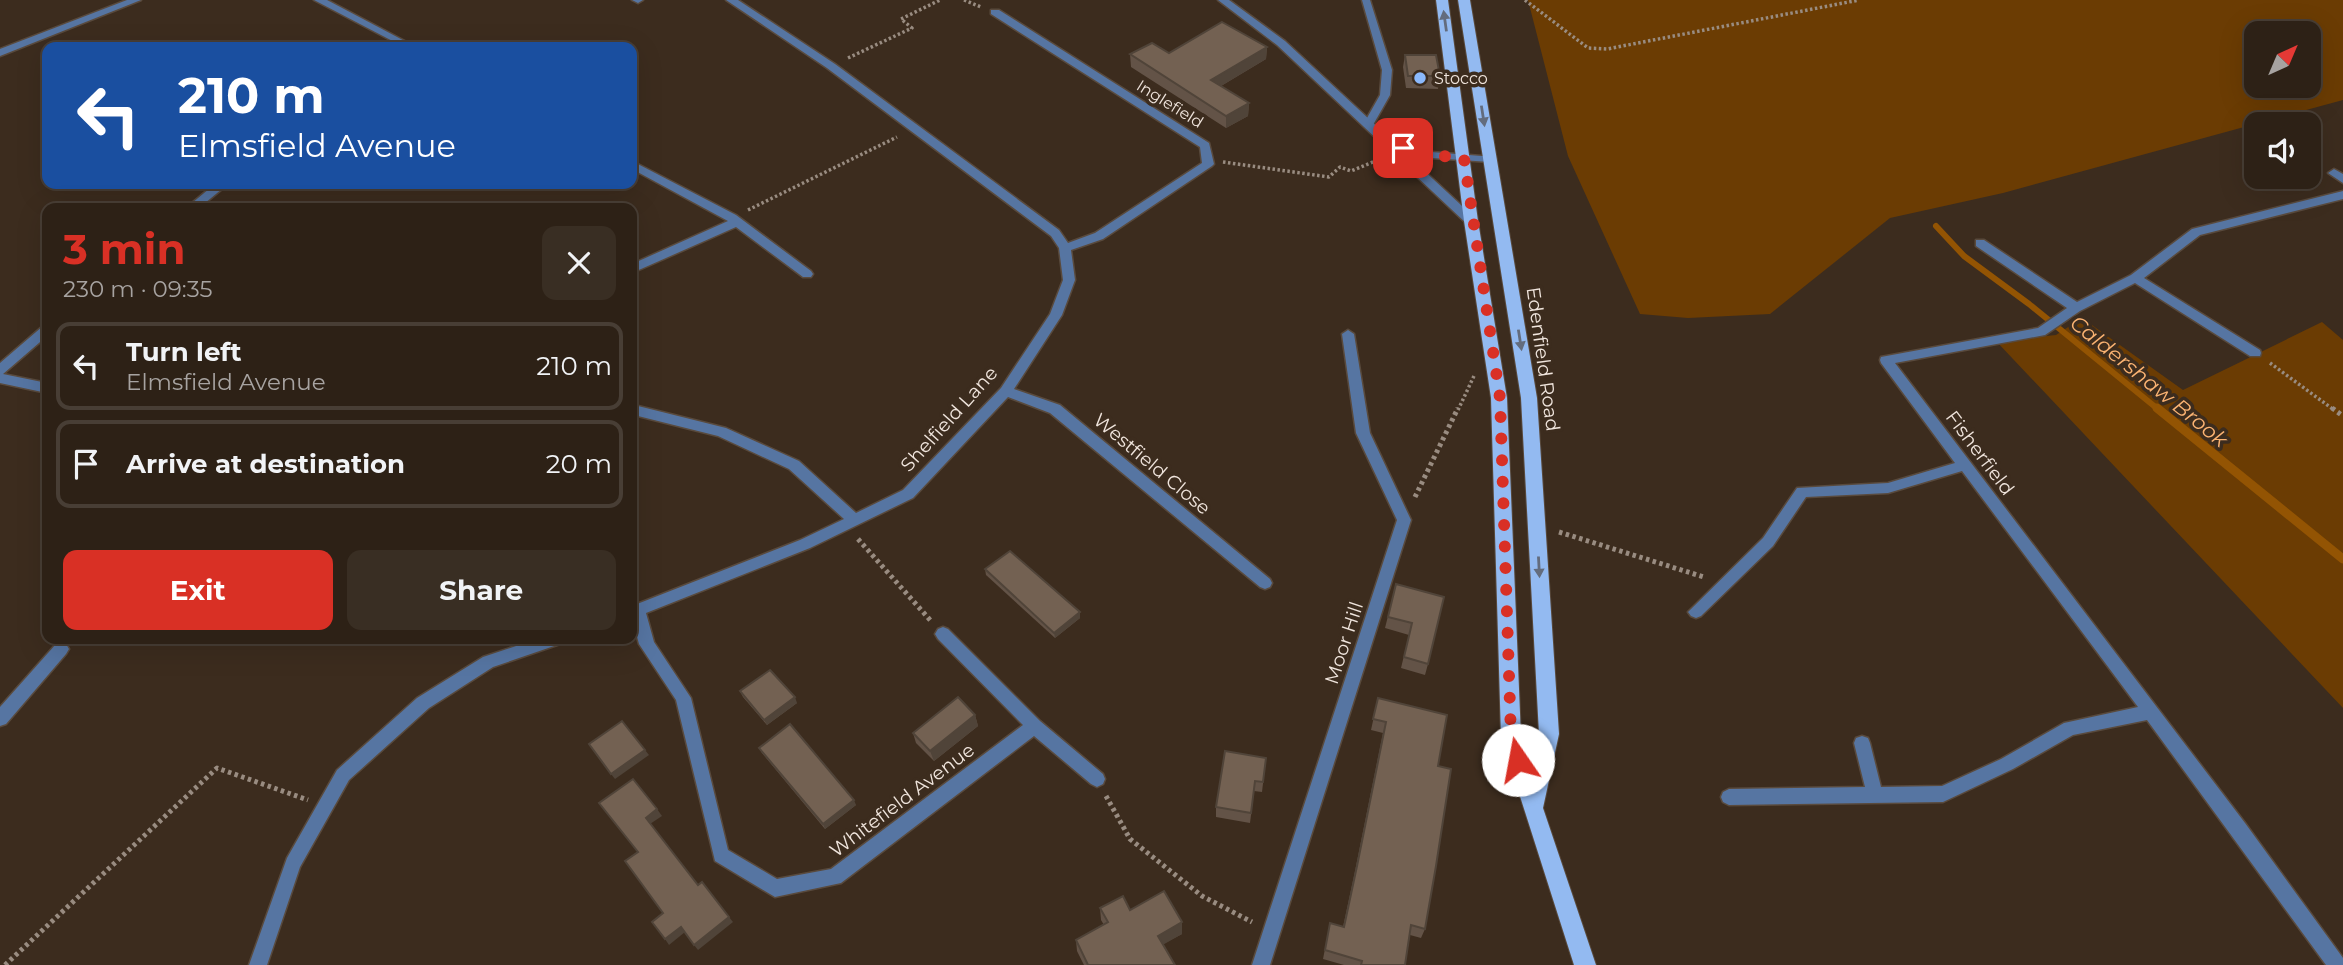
<!DOCTYPE html>
<html lang="en">
<head>
<meta charset="utf-8">
<style>
	body { margin:0; font-family:Montserrat,sans-serif; background:#392e23; color:#f1f3f6; height:100vh; display:flex; flex-direction:column; font-size:26px; white-space:nowrap }
	* { box-sizing:border-box; margin:0 }
	p { font-size:23px; color:#a7a3a1 }
	.icon { flex:none; width:38px; height:38px; fill:none; stroke:currentColor; stroke-width:2; stroke-linecap:round; stroke-linejoin:round }
	.map { position:relative; flex:1; overflow:hidden }
	.drawer { position:absolute; left:42px; top:203px; width:595px; height:441px; display:flex; flex-direction:column; background:#2d2116; border-radius:14px; box-shadow:0 7px 28px #0002,0 0 0 2px #483e35 }
	.drawer>* { flex:none }
	.hud { position:absolute; left:42px; top:42px; width:595px; height:147px; border-radius:14px; box-shadow:0 7px 28px #0002,0 0 0 2px #483e35; background:#1a4fa0; color:#fff; overflow:hidden }
	.needle { width:46px; rotate:44deg }
	.controls { position:absolute; left:2244px; top:21px; display:grid; gap:14px }
	.controls a { display:grid; place-items:center; width:77px; height:77px; border-radius:14px; background:#2d2116; box-shadow:0 7px 28px #0002,0 0 0 2px #483e35; font-size:35px }
	.pin { position:absolute; display:grid; place-items:center; width:60px; height:60px; color:#fff; margin:-30px; border-radius:14px; box-shadow:0 4px 10px #0006 }
	.me { position:absolute; width:77px; margin:-38px; rotate:348deg; stroke-linejoin:round; filter:drop-shadow(0 0 5px #0008) }
	.turn { display:flex; align-items:center; gap:24px; height:147px; padding:0 21px; font-size:32px }
	.turn .icon { width:91px; height:91px; stroke-width:2.5 }
	.turn b { display:block; font-size:49px; line-height:60px }
	.round { display:grid; place-items:center; flex:none; width:74px; height:74px; border-radius:14px; background:#392e23 }
	.summary { display:flex; align-items:center; justify-content:space-between; height:119px; padding:0 21px }
	h1 { font-size:42px; font-weight:700; line-height:52px; color:#d93025 }
	.button { display:flex; gap:14px; margin-top:auto; padding:14px 21px }
	.button a { flex:1; height:80px; border-radius:14px; background:#d93025; color:#fff; font-size:28px; font-weight:700; line-height:80px; text-align:center }
	.button a+a { background:#392e23; color:#f1f3f6 }
	ul { padding:0; list-style:none }
	li { display:flex; align-items:center; gap:21px; height:88px; margin:0 14px 10px; padding:0 7px; border:4px solid #483e35; border-radius:14px }
	li div { flex:1 }
	li b { display:block; font-size:26px }
	li em { font-style:normal }
	.map>svg:first-child { display:block }
	.green { fill:#6b3c03; fill-rule:evenodd }
	.lines { fill:none; stroke-linecap:round; stroke-linejoin:round }
	.stream-far1 { stroke:#935403; stroke-width:6 }
	.stream { stroke:#935403; stroke-width:9 }
	.service-casing { stroke:#594a3d; stroke-width:3 }
	.minor-casing { stroke:#594a3d; stroke-width:3 }
	.primary-casing { stroke:#594a3d; stroke-width:2 }
	.path-far1 { stroke:#998c81; stroke-width:3.5; stroke-dasharray:2.5 2.5; stroke-linecap:butt }
	.path { stroke:#998c81; stroke-width:5; stroke-dasharray:3.5 3.5; stroke-linecap:butt }
	.service { fill:#5675a2; fill-rule:evenodd }
	.minor { fill:#5675a2; fill-rule:evenodd }
	.primary { fill:#93baf1; fill-rule:evenodd }
	.wall { fill:#635347 }
	.shaded-wall { fill:#504439 }
	.building { fill:#736152; stroke:#504439; stroke-width:2 }
	.oneway { fill:#636c7d }
	.route { stroke:#d93025; stroke-width:12; stroke-dasharray:0 21.6 }
	.poi-dot { fill:#8bb9fc; stroke:#3c2c1e; stroke-width:2.5 }
	.labels { text-anchor:middle; dominant-baseline:central; stroke-width:7; stroke-linejoin:round; paint-order:stroke }
	.far-poi-label { font-size:16px; fill:#f0e5dd; stroke:#3c2c1e; text-anchor:start }
	.far-street-label { font-size:16px; fill:#f0e5dd; stroke:#3c2c1e }
	.street-label { font-size:19px; fill:#f0e5dd; stroke:#3c2c1e }
	.water-label { font-size:21px; font-style:italic; fill:#fbb372; stroke:#3c2c1e }
</style>
</head>
<body>
<div class="map">
<svg width="2343" height="965" viewBox="0 0 2343 965">
	<rect width="100%" height="100%" fill="#3c2c1e"/>
	<g class="green">
		<path d="M1528,0H2343V100L2003,193L1890,218L1770,314L1688,318L1640,314L1568,156ZM2256,33H2308V86H2256Z"/>
		<polygon points="2082,318 2183,390 2322,322 2343,340 2343,708 1996,341 2056,335"/>
	</g>
	<g class="lines">
		<polyline class="stream-far1" points="1936,226 1964,256 2029,304 2159,410"/>
		<polyline class="stream" points="2157,408 2343,559"/>
		<defs>
			<polygon id="service" points="1362,0 1370,0 1392,70 1390,95 1373,125 1368,128 1363,125 1380,95 1382,70"/>
			<g id="minor">
				<polygon points="127,0 141,0 0,56 0,49"/>
				<polygon points="314,0 327,0 416,47 404,47"/>
				<polygon points="632,0 643,0 638,3"/>
				<polygon points="726,0 738,0 835,64 1059,230 1068,243 1095,233 1202,163 1200,147 991,14 991,10 999,10 1209,143 1214,164 1212,166 1103,239 1071,250 1075,280 1062,315 1014,389 1060,405 1270,579 1272,583 1270,587 1265,589 1260,587 1050,413 1008,397 913,498 810,548 646,613 654,642 691,698 728,850 777,879 831,869 1023,725 938,639 935,634 938,629 943,627 948,629 1040,721 1103,774 1105,779 1103,784 1097,787 1091,784 1034,736 841,883 775,897 715,861 676,700 639,644 632,618 632,606 800,540 844,519 789,469 718,436 638,416 633,415 632,410 638,406 726,428 799,461 856,513 903,490 1001,388 1050,314 1063,280 1059,248 1051,236 827,68"/>
				<polygon points="1218,0 1229,0 1285,41 1398,146 1402,145 1419,151 1494,157 1496,159 1490,162 1417,157 1405,153 1475,218 1475,224 1467,224 1277,45"/>
				<polygon points="632,161 736,215 811,271 813,274 811,277 803,277 736,227 632,273 632,264 728,221 632,169"/>
				<polygon points="2334,169 2343,174 2343,183 2328,173"/>
				<polygon points="215,184 228,184 199,208 186,208"/>
				<polygon points="2343,191 2343,199 2200,235 2144,278 2260,350 2261,353 2260,356 2250,356 2135,283 2080,311 2045,335 1895,363 2245,823 2343,958 2343,965 2326,965 2147,720 2073,735 2013,769 1943,802 1729,805 1723,802 1721,797 1723,792 1729,789 1865,787 1854,743 1856,738 1862,736 1868,738 1870,743 1881,787 1942,786 2001,759 2064,723 2138,707 1962,471 1888,493 1806,497 1773,546 1701,616 1696,618 1691,616 1688,612 1763,538 1797,488 1888,483 1955,463 1881,363 1880,360 1881,357 2038,328 2067,308 1976,246 1976,240 1984,240 2077,302 2131,275 2192,229"/>
				<polygon points="47,325 47,336 3,374 47,383 47,393 0,383 0,363 43,326"/>
				<polygon points="1348,330 1354,334 1370,433 1411,520 1270,965 1252,965 1397,520 1356,433 1342,334"/>
				<polygon points="537,639 563,639 560,644 493,667 429,708 349,780 300,867 267,965 249,965 287,858 337,770 417,698 483,657"/>
				<polygon points="61,642 66,644 69,649 66,654 6,724 0,726 0,707 56,644"/>
			</g>
			<polygon id="primary" points="1436,0 1448,0 1478,221 1507,398 1521,737 1531,769 1539,734 1521,398 1458,0 1470,0 1537,398 1559,734 1543,808 1596,965 1574,965 1501,737 1491,398 1464,221"/>
		</defs>
		<use href="#service" class="service-casing"/>
		<use href="#minor" class="minor-casing"/>
		<use href="#primary" class="primary-casing"/>
		<g class="path-far1">
			<polyline points="964,0 981,7"/>
			<polyline points="1525,0 1588,48 1607,49 1859,0"/>
			<polyline points="848,58 912,28 901,19 940,0"/>
			<polyline points="1223,162 1329,177 1340,167 1351,171 1378,160"/>
			<polyline points="748,210 897,137"/>
			<polyline points="2270,363 2334,410"/>
			<polyline points="1458,410 1474,376"/>
		</g>
		<g class="path">
			<polyline points="2332,408 2343,416"/>
			<polyline points="1415,497 1458,408"/>
			<polyline points="1559,532 1704,577"/>
			<polyline points="858,539 931,621"/>
			<polyline points="1106,796 1130,839 1202,896 1252,922"/>
			<polyline points="5,965 217,768 308,800"/>
		</g>
		<use href="#service" class="service"/>
		<use href="#minor" class="minor"/>
		<use href="#primary" class="primary"/>
	</g>
	<g class="wall">
		<polygon points="1267,47 1266,59 1221,86 1249,103 1248,116 1226,128 1131,67 1130,54"/>
		<polygon points="1405,55 1440,76 1438,89 1406,88 1403,67"/>
		<polygon points="985,569 1080,612 1080,618 1055,638 986,575"/>
		<polygon points="1396,584 1428,664 1425,675 1401,668 1409,635 1385,628"/>
		<polygon points="740,691 797,703 767,725 743,697"/>
		<polygon points="1378,698 1438,766 1425,929 1421,938 1410,935 1405,965 1344,965 1323,959 1330,923 1343,927 1354,876 1383,733 1371,730"/>
		<polygon points="975,715 978,726 934,761 916,743 913,733"/>
		<polygon points="759,748 856,805 825,829 762,753"/>
		<polygon points="1266,758 1262,792 1254,791 1250,823 1216,817 1216,807"/>
		<polygon points="1100,908 1130,910 1182,934 1163,944 1175,965 1084,965 1077,951 1076,940 1104,925 1101,920"/>
	</g>
	<g class="shaded-wall">
		<polygon points="1267,47 1266,59 1211,92 1211,80"/>
		<polygon points="1249,103 1248,116 1226,128 1226,116"/>
		<polygon points="1080,612 1080,618 1055,638 1054,633"/>
		<polygon points="795,697 797,703 767,725 764,720"/>
		<polygon points="975,715 978,726 934,761 930,751"/>
		<polygon points="645,750 649,755 615,779 611,774"/>
		<polygon points="854,800 856,805 825,829 823,824"/>
		<polygon points="657,809 662,816 650,824 646,818"/>
		<polygon points="729,917 733,922 698,950 694,945"/>
		<polygon points="1182,922 1182,934 1159,947 1158,936"/>
		<polygon points="681,927 685,932 669,945 665,939"/>
	</g>
	<g class="building">
		<polygon points="1222,22 1267,47 1211,80 1249,103 1226,116 1130,54 1152,43 1169,53"/>
		<polygon points="1405,55 1436,55 1440,76 1408,76"/>
		<polygon points="1010,551 1080,612 1054,633 985,569"/>
		<polygon points="1396,584 1444,597 1428,664 1404,657 1412,623 1388,617"/>
		<polygon points="770,670 795,697 764,720 740,691"/>
		<polygon points="958,697 975,715 930,751 913,733"/>
		<polygon points="1378,698 1447,715 1438,766 1451,769 1436,866 1425,929 1411,925 1405,965 1361,965 1362,961 1325,950 1330,923 1344,927 1357,866 1386,722 1373,719"/>
		<polygon points="622,721 645,750 611,774 589,744"/>
		<polygon points="790,724 854,800 823,824 759,748"/>
		<polygon points="1225,751 1266,758 1263,782 1255,781 1251,813 1216,807"/>
		<polygon points="633,779 657,809 646,818 698,885 702,882 729,917 694,945 681,927 665,939 652,922 663,913 625,861 638,852 599,803"/>
		<polygon points="1164,891 1182,922 1158,936 1175,965 1088,965 1076,940 1108,922 1100,908 1123,896 1130,910"/>
	</g>
	<defs><path id="oneway-solid" d="M-6-.8H1V-3.2L6.5 0L1 3.2V.8H-6Z" transform="scale(1.75)"/></defs>
	<g class="oneway">
		<use href="#oneway-solid" transform="translate(1445 21) rotate(-98)"/>
		<use href="#oneway-solid" transform="translate(1483 116) rotate(81)"/>
		<use href="#oneway-solid" transform="translate(1520 340) rotate(81)"/>
		<use href="#oneway-solid" transform="translate(1539 567) rotate(87)"/>
	</g>
	<g class="lines">
		<polyline class="route" points="1403,148 1418,154 1464,158 1500,398 1511,737 1518,760"/>
	</g>
	<circle class="poi-dot" cx="1420" cy="78" r="7"/>
	<g class="labels">
		<g class="far-poi-label">
			<text x="1434" y="78">Stocco</text>
		</g>
		<g class="far-street-label">
			<text transform="translate(1170 104) rotate(32)">Inglefield</text>
		</g>
		<g class="street-label">
			<text transform="translate(1543 359) rotate(82)">Edenfield Road</text>
			<text transform="translate(949 419) rotate(-48)">Shelfield Lane</text>
			<text transform="translate(1980 453) rotate(53)">Fisherfield</text>
			<text transform="translate(1152 464) rotate(40)">Westfield Close</text>
			<text transform="translate(1344 643) rotate(-72)">Moor Hill</text>
			<text transform="translate(902 800) rotate(-37)">Whitefield Avenue</text>
		</g>
		<g class="water-label">
			<text transform="translate(2149 381) rotate(39)">Caldershaw Brook</text>
		</g>
	</g>
</svg>
<div class="controls">
<a><svg class="needle" viewBox="-14 -14 28 28"><path d="M0-13l5 13h-10z" fill="#e53935"/><path d="M0 13l5-13h-10z" fill="#a7a3a1"/></svg></a>
<a><svg class="icon" aria-label="sound" viewBox="0 0 24 24"><path d="M4 9h4l5-4v14l-5-4H4zM17 9q2 3 0 6"/></svg></a>
</div>
<div class="pin" style="left:1403px;top:148px;background:#d93025"><svg class="icon" aria-label="arrive" viewBox="0 0 24 24"><path d="M6 21V4h12l-3 4 3 4H6"/></svg></div>
<svg class="me" style="left:1518px;top:760px" viewBox="-20 -20 40 40"><circle r="19" fill="#fff"/><path d="M0-13L10 11 0 6-10 11z" fill="#d93025"/></svg>
<div class="hud">
<div class="turn"><svg class="icon" aria-label="left" viewBox="0 0 24 24"><path d="M17 20v-9H6M10 6l-5 5 5 5"/></svg><div><b>210 m</b>Elmsfield Avenue</div></div>
</div>
<section class="drawer">
<div class="summary"><div><h1>3 min</h1><p>230 m · 09:35</p></div><a class="round"><svg class="icon" aria-label="close" viewBox="0 0 24 24"><path d="M6 6l12 12M18 6L6 18"/></svg></a></div>
<ul>
<li><svg class="icon" aria-label="left" viewBox="0 0 24 24"><path d="M17 20v-9H6M10 6l-5 5 5 5"/></svg><div><b>Turn left</b><p>Elmsfield Avenue</p></div><em>210 m</em></li>
<li><svg class="icon" aria-label="arrive" viewBox="0 0 24 24"><path d="M6 21V4h12l-3 4 3 4H6"/></svg><div><b>Arrive at destination</b></div><em>20 m</em></li>
</ul>
<div class="button"><a>Exit</a><a>Share</a></div>
</section>
</div>
</body>
</html>
